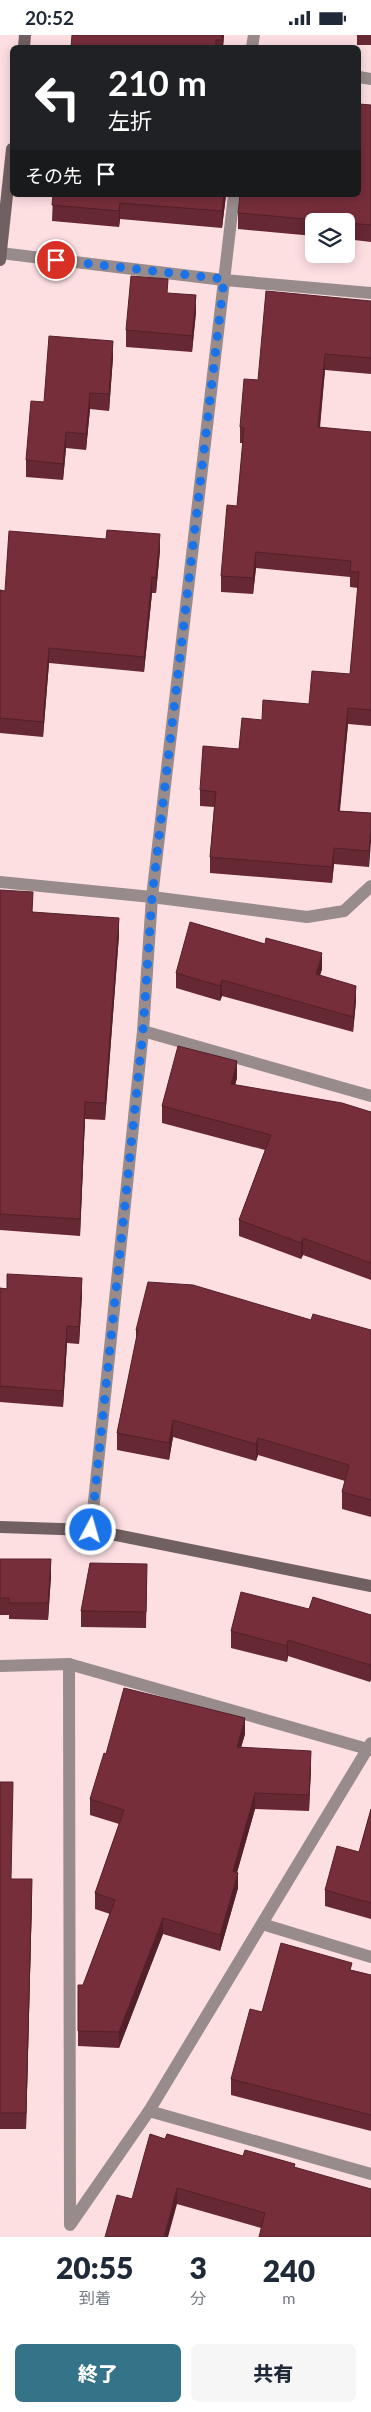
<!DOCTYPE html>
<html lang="ja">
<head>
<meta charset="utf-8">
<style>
	body { margin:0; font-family:Lato,"Noto Sans JP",sans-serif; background:#f6f6f7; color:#1f2937; height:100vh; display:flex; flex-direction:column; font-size:19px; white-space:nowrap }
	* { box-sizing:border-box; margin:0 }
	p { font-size:16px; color:#747a83 }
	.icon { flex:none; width:28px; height:28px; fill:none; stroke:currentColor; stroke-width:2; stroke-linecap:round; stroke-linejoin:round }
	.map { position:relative; height:2202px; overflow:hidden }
	.sheet { display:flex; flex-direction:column; background:#fff; flex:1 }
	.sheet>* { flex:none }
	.guide { position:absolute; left:10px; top:10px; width:351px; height:152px; border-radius:8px; box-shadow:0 2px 12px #0003; background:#202124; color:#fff; overflow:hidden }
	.fabs { position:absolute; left:305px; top:178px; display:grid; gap:10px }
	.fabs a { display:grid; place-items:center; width:50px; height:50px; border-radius:8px; background:#fff; box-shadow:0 2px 12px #0003; font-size:25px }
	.pin { position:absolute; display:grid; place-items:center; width:42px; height:42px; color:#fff; margin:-21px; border:2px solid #fff; border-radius:50%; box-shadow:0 1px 5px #0007 }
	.me { position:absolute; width:55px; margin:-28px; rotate:6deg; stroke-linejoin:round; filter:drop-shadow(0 0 4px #0008) }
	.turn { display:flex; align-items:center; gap:18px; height:105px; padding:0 15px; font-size:22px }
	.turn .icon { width:65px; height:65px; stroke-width:2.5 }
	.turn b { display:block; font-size:35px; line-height:42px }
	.then { display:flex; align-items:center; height:48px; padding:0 15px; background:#0003; gap:10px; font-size:19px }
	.eta { display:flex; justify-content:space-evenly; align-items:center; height:85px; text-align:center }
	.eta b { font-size:30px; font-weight:800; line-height:35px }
	.button { display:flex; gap:10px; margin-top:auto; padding:10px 15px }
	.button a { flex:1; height:58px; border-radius:8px; background:#347388; color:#fff; font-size:20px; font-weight:800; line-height:58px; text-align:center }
	.button a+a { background:#f6f6f7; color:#1f2937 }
	.status { display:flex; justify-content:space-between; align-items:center; height:35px; padding:0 25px; background:#fff; direction:ltr }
	.status svg { height:14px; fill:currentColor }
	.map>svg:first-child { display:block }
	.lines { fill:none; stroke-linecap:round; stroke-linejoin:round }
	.street { stroke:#988b8c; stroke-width:12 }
	.secondary { stroke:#716061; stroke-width:12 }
	.wall { fill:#662833 }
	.shaded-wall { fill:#532029 }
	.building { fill:#772e3b; stroke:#532029 }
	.route { stroke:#1a73e8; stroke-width:9; stroke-dasharray:0 16.2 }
</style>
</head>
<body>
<div class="status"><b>20:52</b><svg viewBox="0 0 49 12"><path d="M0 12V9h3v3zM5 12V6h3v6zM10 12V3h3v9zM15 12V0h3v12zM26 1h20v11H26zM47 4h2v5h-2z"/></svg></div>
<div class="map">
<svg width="371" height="2202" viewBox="0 0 371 2202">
	<rect width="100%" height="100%" fill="#fddfe2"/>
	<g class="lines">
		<g class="street">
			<polyline points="252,12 254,0"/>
			<polyline points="359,42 371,44"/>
			<polyline points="0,218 224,245 371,258"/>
			<polyline points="0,847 152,862 307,882 344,876 371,851"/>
			<polyline points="143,996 371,1061"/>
			<polyline points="91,1495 143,996 152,862 234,160"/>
			<polyline points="69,1629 70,2190 149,2076 371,1708"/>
			<polyline points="0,1631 69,1629 371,1715"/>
			<polyline points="262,1889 371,1922"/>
			<polyline points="149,2076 371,2139"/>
		</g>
		<g class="secondary">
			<polyline points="24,12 25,0"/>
			<polyline points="0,225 12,114"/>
			<polyline points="0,1492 91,1495 371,1551"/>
		</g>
	</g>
	<g class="wall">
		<polygon points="224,0 223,12 71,12"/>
		<rect x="357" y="0" width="14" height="10"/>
		<polygon points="371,70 371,207 346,204 346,186 314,186 314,201 238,194 238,178"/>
		<polygon points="53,160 226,160 222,193 120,184 119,192 52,186"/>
		<polygon points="168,258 196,277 192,317 126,312 126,295"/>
		<polygon points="371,266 371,339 325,335 320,393 371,397 371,691 348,689 340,776 371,778 369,832 334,829 332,848 210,838 210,822 214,772 200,771 200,755 239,714 262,685 309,669 350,639 358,553 350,552 350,542 256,533 253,559 221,557 221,541 237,471 243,408 240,408 240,392 258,345"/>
		<polygon points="113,322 109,376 90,374 86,415 66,413 63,445 26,442 26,425 44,367"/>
		<polygon points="160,515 156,558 152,558 144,637 49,628 43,702 0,698 0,555 5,556"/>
		<polygon points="0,855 33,877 119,900 105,1085 85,1084 80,1201 0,1195"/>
		<polygon points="322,934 320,940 356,966 353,997 222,961 220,966 176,953 176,938"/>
		<polygon points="237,1043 235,1050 371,1077 371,1245 303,1220 301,1224 239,1201 239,1185 265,1115 162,1088 162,1071"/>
		<polygon points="0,1253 82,1260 79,1309 67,1308 63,1372 0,1367"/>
		<polygon points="311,1285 371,1295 371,1482 342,1474 342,1457 345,1446 258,1420 256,1426 173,1402 169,1425 117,1415 117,1398 136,1306 136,1295"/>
		<polygon points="0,1524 51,1541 48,1585 9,1584 9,1580 0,1580"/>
		<polygon points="147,1545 146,1593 81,1592 81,1576"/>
		<polygon points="309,1574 371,1580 371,1644 370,1647 288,1621 287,1627 231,1613 231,1596"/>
		<polygon points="245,1699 241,1712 311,1732 309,1776 255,1774 237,1837 238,1853 220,1916 163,1899 119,2013 78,2011 78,1950 83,1950 110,1879 95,1874 95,1858 119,1789 90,1780 90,1764 106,1719"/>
		<polygon points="0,1747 11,1844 32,1861 26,2094 0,2094"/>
		<polygon points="371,1774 371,1884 325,1871 325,1855 359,1817"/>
		<polygon points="352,1935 371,1940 371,2096 231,2060 231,2044 262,1977"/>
		<polygon points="165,2104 243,2121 295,2129 261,2193 177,2169 132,2164"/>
	</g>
	<g class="shaded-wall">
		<polygon points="222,0 224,0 223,12 222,12"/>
		<polygon points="224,160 226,160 222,193 222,176"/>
		<polygon points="120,168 120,184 119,192 119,176"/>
		<polygon points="196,260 196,277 192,317 192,301"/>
		<polygon points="113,306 113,322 109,376 109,359"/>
		<polygon points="325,319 325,335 318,408 318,392"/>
		<polygon points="90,358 90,374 86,415 86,399"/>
		<polygon points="66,397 66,413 63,445 63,429"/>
		<polygon points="160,499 160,515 156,558 156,543"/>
		<polygon points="256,517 256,533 253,559 253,543"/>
		<polygon points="152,542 152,558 144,637 144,622"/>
		<polygon points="49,613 49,628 43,702 43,687"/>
		<polygon points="348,673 348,689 338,791 338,776"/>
		<polygon points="371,791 371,807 369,832 369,816"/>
		<polygon points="334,813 334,829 332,848 332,832"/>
		<polygon points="119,883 119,900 105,1085 105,1068"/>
		<polygon points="322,918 322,934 316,954 316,939"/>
		<polygon points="222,945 222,961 220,966 220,951"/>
		<polygon points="356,951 356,966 353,997 353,982"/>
		<polygon points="237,1026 237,1043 231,1065 231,1049"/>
		<polygon points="85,1067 85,1084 80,1201 80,1184"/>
		<polygon points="303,1203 303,1220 301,1224 301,1208"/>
		<polygon points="82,1243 82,1260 79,1309 79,1292"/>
		<polygon points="67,1291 67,1308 63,1372 63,1356"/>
		<polygon points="173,1385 173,1402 169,1425 169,1408"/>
		<polygon points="258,1403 258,1420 256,1426 256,1409"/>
		<polygon points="51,1524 51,1541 48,1585 48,1568"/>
		<polygon points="288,1605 288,1621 287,1627 287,1611"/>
		<polygon points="371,1628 371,1644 370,1647 370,1630"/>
		<polygon points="245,1683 245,1699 237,1727 237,1712"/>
		<polygon points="311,1716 311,1732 309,1776 309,1760"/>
		<polygon points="255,1758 255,1774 233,1852 233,1836"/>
		<polygon points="238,1838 238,1853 220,1916 220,1900"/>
		<polygon points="32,1844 32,1861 26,2094 26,2078"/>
		<polygon points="163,1883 163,1899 119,2013 119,1997"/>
		<polygon points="177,2153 177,2169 168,2202 164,2202"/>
	</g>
	<g class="building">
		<polygon points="72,0 222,0 222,5 216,5 216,12 71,12"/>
		<polygon points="359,69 371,70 371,190 346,188 346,186 329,186 238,178 240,160 359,160"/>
		<polygon points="53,160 224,160 222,176 120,168 119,176 52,170"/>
		<polygon points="131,241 168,244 167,258 196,260 192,301 126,295"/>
		<polygon points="266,256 371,266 371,323 325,319 318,392 371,397 371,675 348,673 338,776 371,778 371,791 369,816 334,813 332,832 210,822 216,757 200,755 203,711 239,714 242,683 262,685 263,665 309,669 312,636 350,639 359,537 350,537 351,526 256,517 253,543 221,541 227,470 237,471 244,393 240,392 244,344 258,345"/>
		<polygon points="49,301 113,306 109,359 90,358 86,399 66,397 63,429 26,425 31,366 44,367"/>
		<polygon points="107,495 160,499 156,543 152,542 144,622 49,613 43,687 0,683 0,555 5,556 9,496 106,504"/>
		<polygon points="0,855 33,857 32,877 119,883 105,1068 85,1067 80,1184 0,1179"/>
		<polygon points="190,887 265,909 266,903 322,918 316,939 356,951 353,982 222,945 220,951 176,938"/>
		<polygon points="178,1011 237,1026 231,1049 342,1068 371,1077 371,1228 303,1203 301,1208 239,1185 271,1100 162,1071"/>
		<polygon points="7,1239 82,1243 79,1292 67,1291 63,1356 0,1351 0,1253 7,1254"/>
		<polygon points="148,1247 193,1250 311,1285 313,1279 371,1295 371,1465 342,1457 349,1430 258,1403 256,1409 173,1385 169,1408 117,1398 138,1295 136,1295"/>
		<polygon points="0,1524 51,1524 48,1568 9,1568 9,1563 0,1563"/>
		<polygon points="90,1528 147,1529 146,1577 81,1576"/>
		<polygon points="241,1557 309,1574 313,1562 371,1580 371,1628 370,1630 288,1605 287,1611 231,1596"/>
		<polygon points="124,1653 245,1683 237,1712 311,1716 309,1760 255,1758 233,1836 238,1838 220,1900 163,1883 119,1997 78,1996 78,1950 83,1950 115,1865 95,1858 124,1775 90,1764 104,1718 106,1719"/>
		<polygon points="0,1747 13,1747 11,1844 32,1844 26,2078 0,2078"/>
		<polygon points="371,1774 371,1868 325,1855 337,1811 359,1817"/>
		<polygon points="281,1908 352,1928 350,1935 371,1940 371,2080 231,2044 250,1974 262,1977"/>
		<polygon points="150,2099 165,2104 167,2099 243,2121 245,2115 295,2129 294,2132 371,2154 371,2202 259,2202 265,2178 177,2153 164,2202 105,2202 117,2160 132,2164"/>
	</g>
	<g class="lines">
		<polyline class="route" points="56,225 224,244 152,862 143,996 91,1495"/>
	</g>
</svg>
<div class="fabs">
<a><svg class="icon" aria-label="layers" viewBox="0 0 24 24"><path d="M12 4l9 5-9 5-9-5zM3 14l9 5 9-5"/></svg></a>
</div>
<div class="pin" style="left:56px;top:225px;background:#d93025"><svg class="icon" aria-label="arrive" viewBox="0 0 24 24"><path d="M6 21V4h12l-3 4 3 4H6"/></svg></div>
<svg class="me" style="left:91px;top:1495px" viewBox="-20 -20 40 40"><circle r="17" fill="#1a73e8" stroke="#fff" stroke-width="3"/><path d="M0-11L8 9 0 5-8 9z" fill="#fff"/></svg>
<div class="guide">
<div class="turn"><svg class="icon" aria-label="left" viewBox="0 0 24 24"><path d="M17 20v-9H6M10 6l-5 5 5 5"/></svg><div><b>210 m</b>左折</div></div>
<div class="then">その先<svg class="icon" aria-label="arrive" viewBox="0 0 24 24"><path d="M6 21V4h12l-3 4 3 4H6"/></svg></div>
</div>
</div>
<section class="sheet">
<div class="eta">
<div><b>20:55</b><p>到着</p></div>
<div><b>3</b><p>分</p></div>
<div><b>240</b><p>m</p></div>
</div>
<div class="button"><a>終了</a><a>共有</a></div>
</section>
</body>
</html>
